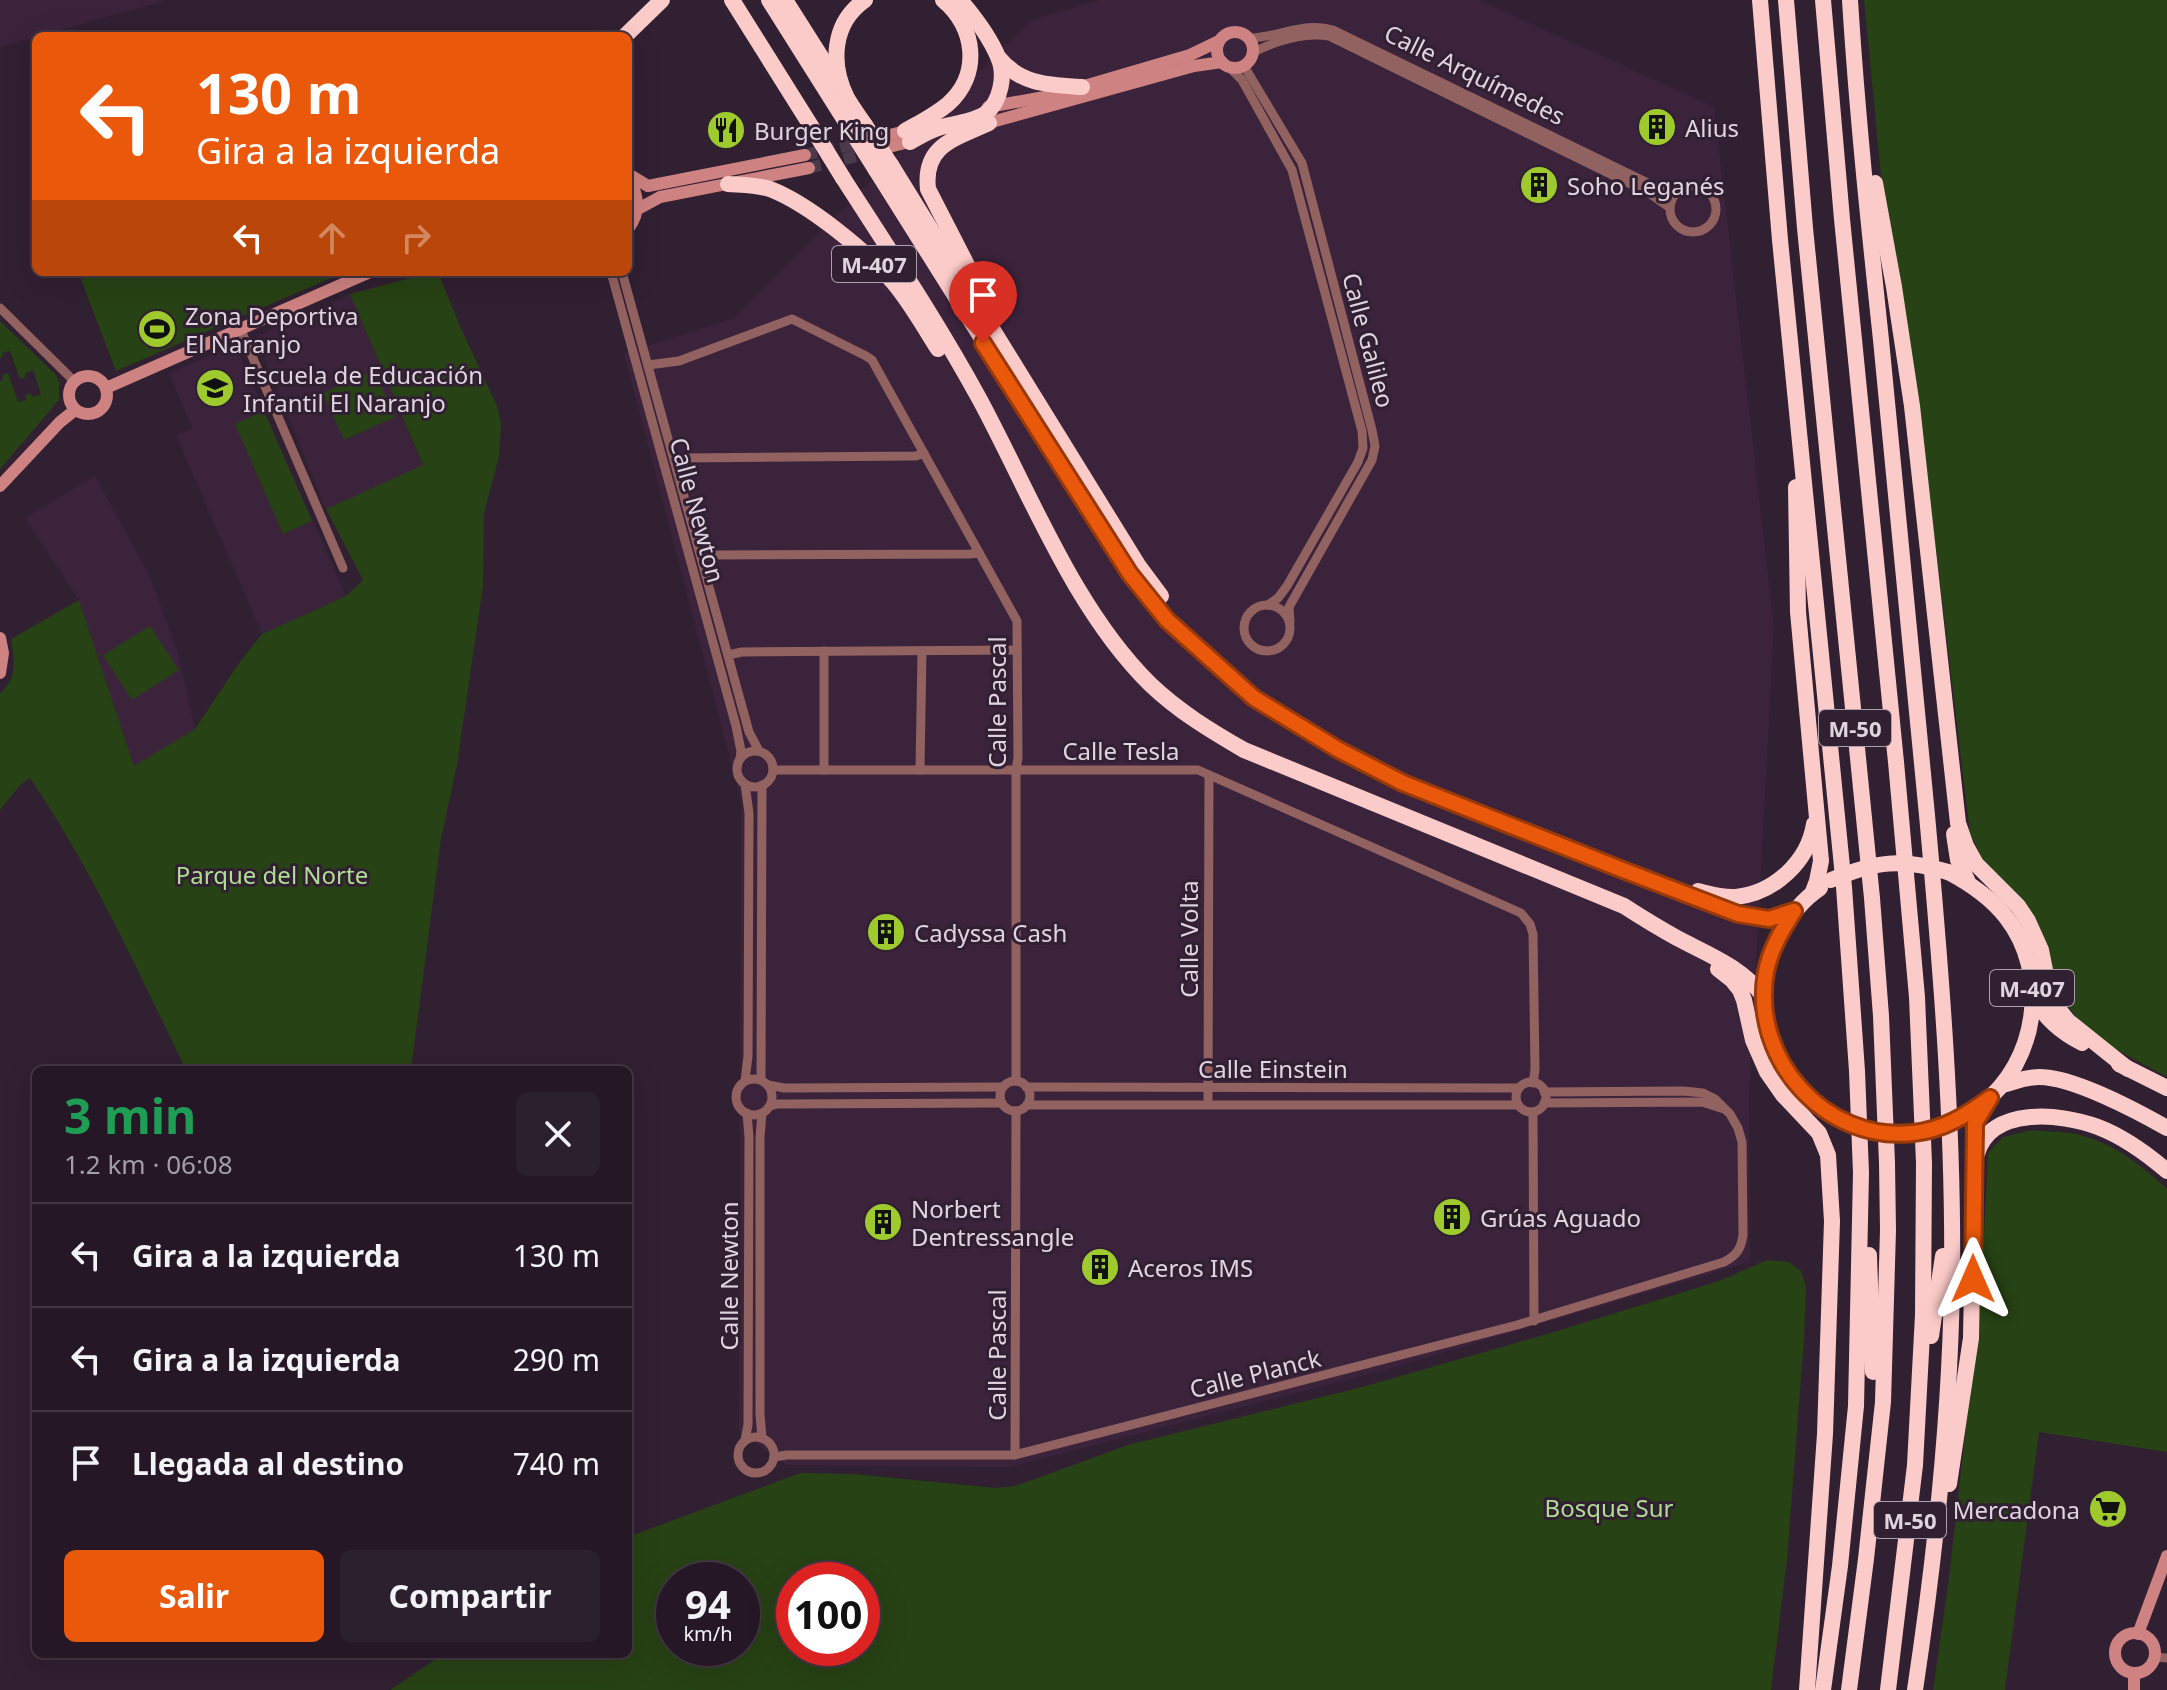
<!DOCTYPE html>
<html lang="es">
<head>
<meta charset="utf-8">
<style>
	body { margin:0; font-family:"Noto Sans",sans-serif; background:#2d202e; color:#f1f3f6; height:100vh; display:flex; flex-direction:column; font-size:30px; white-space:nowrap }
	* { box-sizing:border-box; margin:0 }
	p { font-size:26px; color:#a39fa7 }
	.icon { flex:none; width:44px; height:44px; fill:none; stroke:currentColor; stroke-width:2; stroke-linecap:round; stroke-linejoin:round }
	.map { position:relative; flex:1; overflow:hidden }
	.side { position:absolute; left:32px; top:1066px; width:600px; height:592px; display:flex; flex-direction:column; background:#251726; border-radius:12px; box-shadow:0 8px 32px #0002,0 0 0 2px #423643 }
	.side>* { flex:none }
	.hud { position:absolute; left:32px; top:32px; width:600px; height:244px; border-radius:12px; box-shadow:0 8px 32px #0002,0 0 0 2px #423643; background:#ea580c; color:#fff; overflow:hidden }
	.speed { position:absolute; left:656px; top:1562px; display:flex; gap:16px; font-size:40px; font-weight:700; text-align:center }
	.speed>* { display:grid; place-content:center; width:104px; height:104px; border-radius:50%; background:#251726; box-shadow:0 8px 32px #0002,0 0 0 2px #423643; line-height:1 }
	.speed small { font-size:20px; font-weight:400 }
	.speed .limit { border:12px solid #d22; background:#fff; color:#111 }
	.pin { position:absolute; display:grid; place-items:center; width:68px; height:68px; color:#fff; margin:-82px -34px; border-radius:50% 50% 50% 0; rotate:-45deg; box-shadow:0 0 8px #0007 }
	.pin .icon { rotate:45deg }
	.me { position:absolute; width:88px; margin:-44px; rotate:0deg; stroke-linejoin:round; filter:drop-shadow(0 0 6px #0008) }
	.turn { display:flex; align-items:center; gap:28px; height:168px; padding:0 32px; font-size:36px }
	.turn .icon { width:104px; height:104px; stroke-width:2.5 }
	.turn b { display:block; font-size:56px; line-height:68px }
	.lanes { display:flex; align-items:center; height:76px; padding:0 32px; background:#0003; justify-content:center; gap:40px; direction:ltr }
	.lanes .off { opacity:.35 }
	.round { display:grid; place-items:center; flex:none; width:84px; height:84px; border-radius:12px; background:#2d202e }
	.head { display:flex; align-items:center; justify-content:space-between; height:136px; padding:0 32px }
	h1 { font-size:48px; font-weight:700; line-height:60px; color:#1e9e55 }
	.primary-button { display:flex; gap:16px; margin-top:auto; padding:16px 32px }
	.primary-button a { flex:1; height:92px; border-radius:12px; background:#ea580c; color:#fff; font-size:32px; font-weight:700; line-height:92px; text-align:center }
	.primary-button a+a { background:#2d202e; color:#f1f3f6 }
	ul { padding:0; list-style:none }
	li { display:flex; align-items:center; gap:24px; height:104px; padding:0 32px; border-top:2px solid #423643 }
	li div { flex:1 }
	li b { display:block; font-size:30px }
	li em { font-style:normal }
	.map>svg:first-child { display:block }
	.built { fill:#3b233c }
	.green { fill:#274214; fill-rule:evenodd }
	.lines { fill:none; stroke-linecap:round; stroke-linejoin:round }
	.secondary-tunnel { stroke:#4b3a4c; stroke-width:12; stroke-dasharray:12 6; stroke-linecap:butt }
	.street { stroke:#926260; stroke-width:9 }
	.secondary { stroke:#ce8281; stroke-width:12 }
	.highway { stroke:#fbcbc9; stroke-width:16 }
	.highway-bridge { stroke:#fbcbc9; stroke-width:16 }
	.route-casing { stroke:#983908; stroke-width:20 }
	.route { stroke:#ea580c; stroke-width:14 }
	.labels { text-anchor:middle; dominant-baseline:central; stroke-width:6; stroke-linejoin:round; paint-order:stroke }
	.shield { fill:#311f32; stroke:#ac9eac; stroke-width:2 }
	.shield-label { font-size:22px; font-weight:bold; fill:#e0d4e1 }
	.street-label { font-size:24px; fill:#e0d4e1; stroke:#311f32 }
	.poi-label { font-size:24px; fill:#e0d4e1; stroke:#311f32; text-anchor:start }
	.park-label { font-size:24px; fill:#afdd94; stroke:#311f32 }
</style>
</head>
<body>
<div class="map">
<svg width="2167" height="1690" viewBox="0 0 2167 1690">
	<rect width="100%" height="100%" fill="#311f32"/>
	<g class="built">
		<polygon points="0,0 167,0 0,47"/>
		<polygon points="1100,0 1479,0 1714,107 1774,626 1749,1095 1750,1262 1381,1371 1009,1467 786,1465 739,1431 741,801 624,353 734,318 1031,20"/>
		<polygon points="350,294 423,466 326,509 256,337"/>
		<polygon points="235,345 346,596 262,634 176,435 192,428 169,373"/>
		<polygon points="95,476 150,577 178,653 195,729 134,767 79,600 25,518"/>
	</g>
	<g class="green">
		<polygon points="1864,0 2167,0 2167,1077 2115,1049 2080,1022 2060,996 2043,936 2025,903 1984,863 1970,833 1923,441 1882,186"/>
		<polygon points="78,272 345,272 116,371"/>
		<path d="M433,272H438L460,326L497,406L501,423L499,456L484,514L483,586L457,765L441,839L411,1070H186C138,971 92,869 30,778L21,784L0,810V693C18,678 14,661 11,639L79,600L134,766L195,729L239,663L262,634L346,596L363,580L326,509L423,465L350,294Z"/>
		<polygon points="0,321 55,374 59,382 59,400 0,469 0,381 3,380 2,375 8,373 18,402 26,400 25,395 31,393 33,397 41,394 33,370 25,373 26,377 20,379 10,351 2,353 3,357 0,358"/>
		<polygon points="374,370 395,417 344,440 323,393"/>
		<polygon points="264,411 312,521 283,534 235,424"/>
		<polygon points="150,626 179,670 132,700 103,655"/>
		<path d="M2032,1130C2046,1132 2062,1131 2076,1134C2112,1142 2140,1164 2167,1189V1452L2039,1432L2005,1690H1933L1949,1578L1981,1291L1988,1153L2003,1137Z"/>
		<path d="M1767,1260L1789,1262L1801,1271L1806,1287L1804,1339L1787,1560L1771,1690H390L443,1654H628V1537L800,1473L854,1474L996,1488L1015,1486L1128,1445L1362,1387L1557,1331L1719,1281ZM674,1580H742V1648H674ZM794,1580H862V1648H794Z"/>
	</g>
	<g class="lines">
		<g class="secondary-tunnel">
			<polyline points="805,155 864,142"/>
			<polyline points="809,168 872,152"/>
		</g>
		<g class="street">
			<path d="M1249,38C1278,38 1304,21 1333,30L1652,185L1676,192"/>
			<path d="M1254,52C1275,41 1305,32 1329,36L1649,193L1669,207"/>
			<polyline points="1244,66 1302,163 1372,430 1375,446 1372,460 1289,607 1290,622"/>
			<polyline points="1229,67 1242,80 1292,170 1362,431 1363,448 1358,462 1287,586 1278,598 1268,605"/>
			<circle cx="1693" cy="209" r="23"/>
			<polyline points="611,272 736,726 741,751 740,759"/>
			<polyline points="622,272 749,732 759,751"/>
			<polyline points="0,308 74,381"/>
			<polyline points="240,328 343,568"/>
			<polyline points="648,365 679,361 792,319 866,356 872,360 1017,621 1018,758 1016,770 1016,1081"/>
			<polyline points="675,461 686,458 916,456 924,453"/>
			<polyline points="702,557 714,555 970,554 979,553"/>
			<circle cx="1267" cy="628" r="23"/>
			<polyline points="824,651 824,770"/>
			<polyline points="728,655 742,652 1017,650"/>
			<circle cx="755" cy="769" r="18"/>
			<polyline points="773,770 1198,770 1521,913 1530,924 1533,934 1535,1070 1533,1083"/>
			<polyline points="920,770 922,651"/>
			<polyline points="761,1079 762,785"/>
			<circle cx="754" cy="1097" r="18"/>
			<polyline points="745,1081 748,1056 749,813 745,784"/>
			<circle cx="1015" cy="1096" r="15"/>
			<circle cx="1531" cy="1097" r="15"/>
			<polyline points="768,1085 784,1088 1003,1087"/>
			<polyline points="1026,1087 1519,1088"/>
			<polyline points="1544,1103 1702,1102 1724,1109"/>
			<polyline points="1208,1104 1209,775"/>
			<polyline points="1027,1105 1518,1105"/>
			<polyline points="770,1106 778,1104 1002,1103"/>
			<polyline points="1533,1112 1534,1321"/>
			<polyline points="762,1113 760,1137 760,1414 762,1438"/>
			<circle cx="756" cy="1455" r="18"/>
			<polyline points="745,1440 748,1425 749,1137 747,1113"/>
			<polyline points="1015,1455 1016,1111"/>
			<path d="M774,1457L787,1455H1015L1517,1325L1724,1262C1737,1255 1741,1249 1743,1235L1742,1142L1738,1128L1730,1114L1715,1099L1703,1093L1683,1091L1544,1092"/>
			<polyline points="2155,1657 2167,1658"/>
		</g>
		<g class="secondary">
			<circle cx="1235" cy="50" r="18"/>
			<polyline points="988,107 1050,96 1190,55 1219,41"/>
			<polyline points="981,125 1194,66 1222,62"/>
			<polyline points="882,137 913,129"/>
			<polyline points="889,147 917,140"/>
			<polyline points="628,174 648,186 805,155"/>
			<path d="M628,176C638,194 642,211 628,229"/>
			<polyline points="638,209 660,197 809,168"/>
			<circle cx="88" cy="395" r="19"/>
			<polyline points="106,388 370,272"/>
			<polyline points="0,486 60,422 75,410"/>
			<polyline points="0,638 3,653 0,673"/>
			<circle cx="2135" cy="1653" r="20"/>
			<polyline points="2138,1634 2167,1556"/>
			<polyline points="2134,1690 2134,1673"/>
		</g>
		<g class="highway">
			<polyline points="732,0 816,134"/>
			<polyline points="769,0 849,127"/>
			<polyline points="785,0 837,82"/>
			<polyline points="1760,0 1780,240 1844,887 1857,1071 1861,1173 1856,1406 1840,1566 1823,1690"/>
			<polyline points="1786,0 1805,228 1872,898 1881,1016 1887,1163 1888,1230 1883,1402 1866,1559 1849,1690"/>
			<polyline points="1823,0 1842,219 1896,762 1917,997 1924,1163 1923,1315 1915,1465 1888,1690"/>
			<path d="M1850,0C1857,113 1869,227 1881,340C1896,498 1912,656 1927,815C1941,970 1954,1126 1952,1283C1950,1417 1935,1557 1915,1690"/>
			<polyline points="625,36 662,0"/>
			<path d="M999,58C1021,85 1050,85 1082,87"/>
			<path d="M865,125C859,116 852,107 847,98C830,64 832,23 865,0"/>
			<path d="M905,131C919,123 935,115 948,104C981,75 976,27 943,0"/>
			<path d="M910,142C919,137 928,131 938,128C952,124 973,122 985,114C1001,102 1006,74 998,57C990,38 973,15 960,0"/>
			<polyline points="891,165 1138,565 1161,596"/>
			<polyline points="876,170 1130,574 1167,620 1254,698 1339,750 1403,783 1738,914 1769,919 1794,911"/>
			<path d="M843,178C890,251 938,323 980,400C1030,493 1074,609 1150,684C1178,711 1211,731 1244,750L1624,906C1641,917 1659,928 1677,938C1709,955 1742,967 1764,997"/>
			<polyline points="1875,183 1894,287 1912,406 1958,823 1966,846 1976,864 2018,906 2028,921 2041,950 2049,990 2056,1006 2068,1021 2128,1069"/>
			<path d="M728,184C742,185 757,185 770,189C809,204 866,251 893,282C910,302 924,327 938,349"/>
			<path d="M984,298L928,189C923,145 955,139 989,123"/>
			<polyline points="1796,487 1798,612 1821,861 1817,881 1812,894"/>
			<polyline points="1954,834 1958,860 1968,882"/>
			<path d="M1948,872C1971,884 1990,897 2006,917C2050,973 2038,1062 1981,1105"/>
			<path d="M1820,888C1802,900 1791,915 1780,934C1743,1003 1773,1077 1835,1117"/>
			<path d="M1698,891C1710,894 1723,898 1736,897C1774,893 1808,862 1814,824"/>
			<polyline points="1718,969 1732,980 1740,990 1744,1000 1753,1040 1767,1072 1783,1095 1819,1133 1828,1155 1832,1221 1825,1434 1807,1690"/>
			<path d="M2033,999C2048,1020 2059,1031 2082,1043"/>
			<polyline points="2119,1064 2167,1088"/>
			<path d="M2002,1085C2014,1082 2026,1077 2039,1077C2073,1077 2137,1111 2167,1128"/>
			<path d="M1977,1154C1990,1106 2061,1113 2098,1127C2124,1137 2146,1153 2167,1171"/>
			<polyline points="1869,1255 1873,1372"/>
			<polyline points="1931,1336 1943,1256"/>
			<polyline points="1949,1484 1971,1338 1975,1123 1990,1098"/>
		</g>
		<g class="highway-bridge">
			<polyline points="865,125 891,165"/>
			<polyline points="849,127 876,170"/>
			<polyline points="816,134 843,178"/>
			<path d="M1831,880C1876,861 1901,858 1948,872"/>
			<path d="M1835,1117C1845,1121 1854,1127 1864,1130C1900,1140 1934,1130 1967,1115"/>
		</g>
	</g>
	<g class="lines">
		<defs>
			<path id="route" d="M983,343L1130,574L1167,620L1254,698L1339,750L1403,783L1623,870L1738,914L1769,919L1794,911C1782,930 1770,950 1766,972C1750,1059 1826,1143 1913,1133C1943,1130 1967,1115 1990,1098L1975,1123L1973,1279"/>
		</defs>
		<use href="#route" class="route-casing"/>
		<use href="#route" class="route"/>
	</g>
	<defs>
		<symbol id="building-disc" viewBox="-11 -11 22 22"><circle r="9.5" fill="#9fca2e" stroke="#311f32"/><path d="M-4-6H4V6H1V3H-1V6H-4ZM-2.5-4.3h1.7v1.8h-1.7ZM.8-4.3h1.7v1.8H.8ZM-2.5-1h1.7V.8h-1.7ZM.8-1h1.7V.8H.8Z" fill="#111"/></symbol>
		<symbol id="restaurant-disc" viewBox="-11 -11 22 22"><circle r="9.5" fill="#9fca2e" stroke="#311f32"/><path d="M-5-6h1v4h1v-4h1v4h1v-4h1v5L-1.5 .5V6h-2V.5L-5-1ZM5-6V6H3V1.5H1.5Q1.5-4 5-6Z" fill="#111"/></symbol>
		<symbol id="stadium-disc" viewBox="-11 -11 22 22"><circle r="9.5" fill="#9fca2e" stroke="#311f32"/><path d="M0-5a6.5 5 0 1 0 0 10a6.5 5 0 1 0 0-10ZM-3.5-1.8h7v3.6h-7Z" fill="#111"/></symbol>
		<symbol id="school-disc" viewBox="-11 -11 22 22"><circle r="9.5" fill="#9fca2e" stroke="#311f32"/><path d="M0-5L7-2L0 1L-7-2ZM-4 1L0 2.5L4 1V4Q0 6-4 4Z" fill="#111"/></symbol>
		<symbol id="supermarket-disc" viewBox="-11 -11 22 22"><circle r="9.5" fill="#9fca2e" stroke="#311f32"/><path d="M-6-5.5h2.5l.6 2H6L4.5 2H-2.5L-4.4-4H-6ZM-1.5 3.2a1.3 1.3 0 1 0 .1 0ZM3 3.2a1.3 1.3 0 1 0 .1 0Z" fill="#111"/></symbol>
	</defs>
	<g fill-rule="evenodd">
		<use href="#building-disc" x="1635" y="105" width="44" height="44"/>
		<use href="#restaurant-disc" x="704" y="108" width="44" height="44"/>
		<use href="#building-disc" x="1517" y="163" width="44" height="44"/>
		<use href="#stadium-disc" x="135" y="307" width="44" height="44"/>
		<use href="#school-disc" x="193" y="366" width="44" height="44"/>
		<use href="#building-disc" x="864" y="910" width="44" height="44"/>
		<use href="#building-disc" x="1430" y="1195" width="44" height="44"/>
		<use href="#building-disc" x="861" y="1200" width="44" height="44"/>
		<use href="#building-disc" x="1078" y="1245" width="44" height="44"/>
		<use href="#supermarket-disc" x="2086" y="1487" width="44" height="44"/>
	</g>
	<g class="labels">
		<g class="shield">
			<rect x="832" y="246" width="84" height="36" rx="6"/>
			<rect x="1819" y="710" width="72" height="36" rx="6"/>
			<rect x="1990" y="970" width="84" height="36" rx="6"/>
			<rect x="1874" y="1502" width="72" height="36" rx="6"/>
		</g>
		<g class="shield-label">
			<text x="874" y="264">M-407</text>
			<text x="1855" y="728">M-50</text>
			<text x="2032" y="988">M-407</text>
			<text x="1910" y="1520">M-50</text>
		</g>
		<g class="street-label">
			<text transform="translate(1475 74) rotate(26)">Calle Arquímedes</text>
			<text transform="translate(1369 340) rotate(75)">Calle Galileo</text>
			<text transform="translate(698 510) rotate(75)">Calle Newton</text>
			<text transform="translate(996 702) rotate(-90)">Calle Pascal</text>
			<text x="1121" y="750">Calle Tesla</text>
			<text transform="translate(1188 939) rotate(-90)">Calle Volta</text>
			<text x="1273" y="1068">Calle Einstein</text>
			<text transform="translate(728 1276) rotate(-90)">Calle Newton</text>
			<text transform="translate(996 1355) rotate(-90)">Calle Pascal</text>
			<text transform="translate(1255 1373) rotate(-14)">Calle Planck</text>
		</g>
		<g class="poi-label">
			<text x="1685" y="127">Alius</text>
			<text x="754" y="130">Burger King</text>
			<text x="1567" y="185">Soho Leganés</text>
			<text x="185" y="315">Zona Deportiva<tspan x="185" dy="28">El Naranjo</tspan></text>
			<text x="243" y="374">Escuela de Educación<tspan x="243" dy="28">Infantil El Naranjo</tspan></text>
			<text x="914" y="932">Cadyssa Cash</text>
			<text x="911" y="1208">Norbert<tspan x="911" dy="28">Dentressangle</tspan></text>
			<text x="1480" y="1217">Grúas Aguado</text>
			<text x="1128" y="1267">Aceros IMS</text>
			<text x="2080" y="1509" text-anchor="end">Mercadona</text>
		</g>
		<g class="park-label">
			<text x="272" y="874">Parque del Norte</text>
			<text x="1609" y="1507">Bosque Sur</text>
		</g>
	</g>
</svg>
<div class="speed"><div>94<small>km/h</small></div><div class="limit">100</div></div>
<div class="pin" style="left:983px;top:343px;background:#d93025"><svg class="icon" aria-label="arrive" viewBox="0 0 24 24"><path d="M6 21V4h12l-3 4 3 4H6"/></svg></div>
<svg class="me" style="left:1973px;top:1279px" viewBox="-20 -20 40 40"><path d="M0-17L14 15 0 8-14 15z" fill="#ea580c" stroke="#fff" stroke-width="4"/></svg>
<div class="hud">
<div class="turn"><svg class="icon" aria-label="left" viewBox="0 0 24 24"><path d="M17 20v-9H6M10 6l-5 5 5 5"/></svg><div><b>130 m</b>Gira a la izquierda</div></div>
<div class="lanes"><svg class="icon" aria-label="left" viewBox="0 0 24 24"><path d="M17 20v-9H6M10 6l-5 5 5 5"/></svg><svg class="icon off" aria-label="ahead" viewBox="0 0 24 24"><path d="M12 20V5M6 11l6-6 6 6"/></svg><svg class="icon off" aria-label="right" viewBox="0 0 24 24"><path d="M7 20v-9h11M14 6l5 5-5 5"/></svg></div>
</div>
<section class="side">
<div class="head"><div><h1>3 min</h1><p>1.2 km · 06:08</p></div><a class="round"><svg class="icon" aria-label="close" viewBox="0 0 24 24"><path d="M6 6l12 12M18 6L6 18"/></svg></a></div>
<ul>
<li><svg class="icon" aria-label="left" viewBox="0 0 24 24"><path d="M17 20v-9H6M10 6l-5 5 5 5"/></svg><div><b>Gira a la izquierda</b></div><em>130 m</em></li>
<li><svg class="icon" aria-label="left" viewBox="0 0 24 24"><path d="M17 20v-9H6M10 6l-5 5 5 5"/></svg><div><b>Gira a la izquierda</b></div><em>290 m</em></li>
<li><svg class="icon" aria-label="arrive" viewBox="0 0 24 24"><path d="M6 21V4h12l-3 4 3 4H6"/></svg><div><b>Llegada al destino</b></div><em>740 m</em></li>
</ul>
<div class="primary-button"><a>Salir</a><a>Compartir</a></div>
</section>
</div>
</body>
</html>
